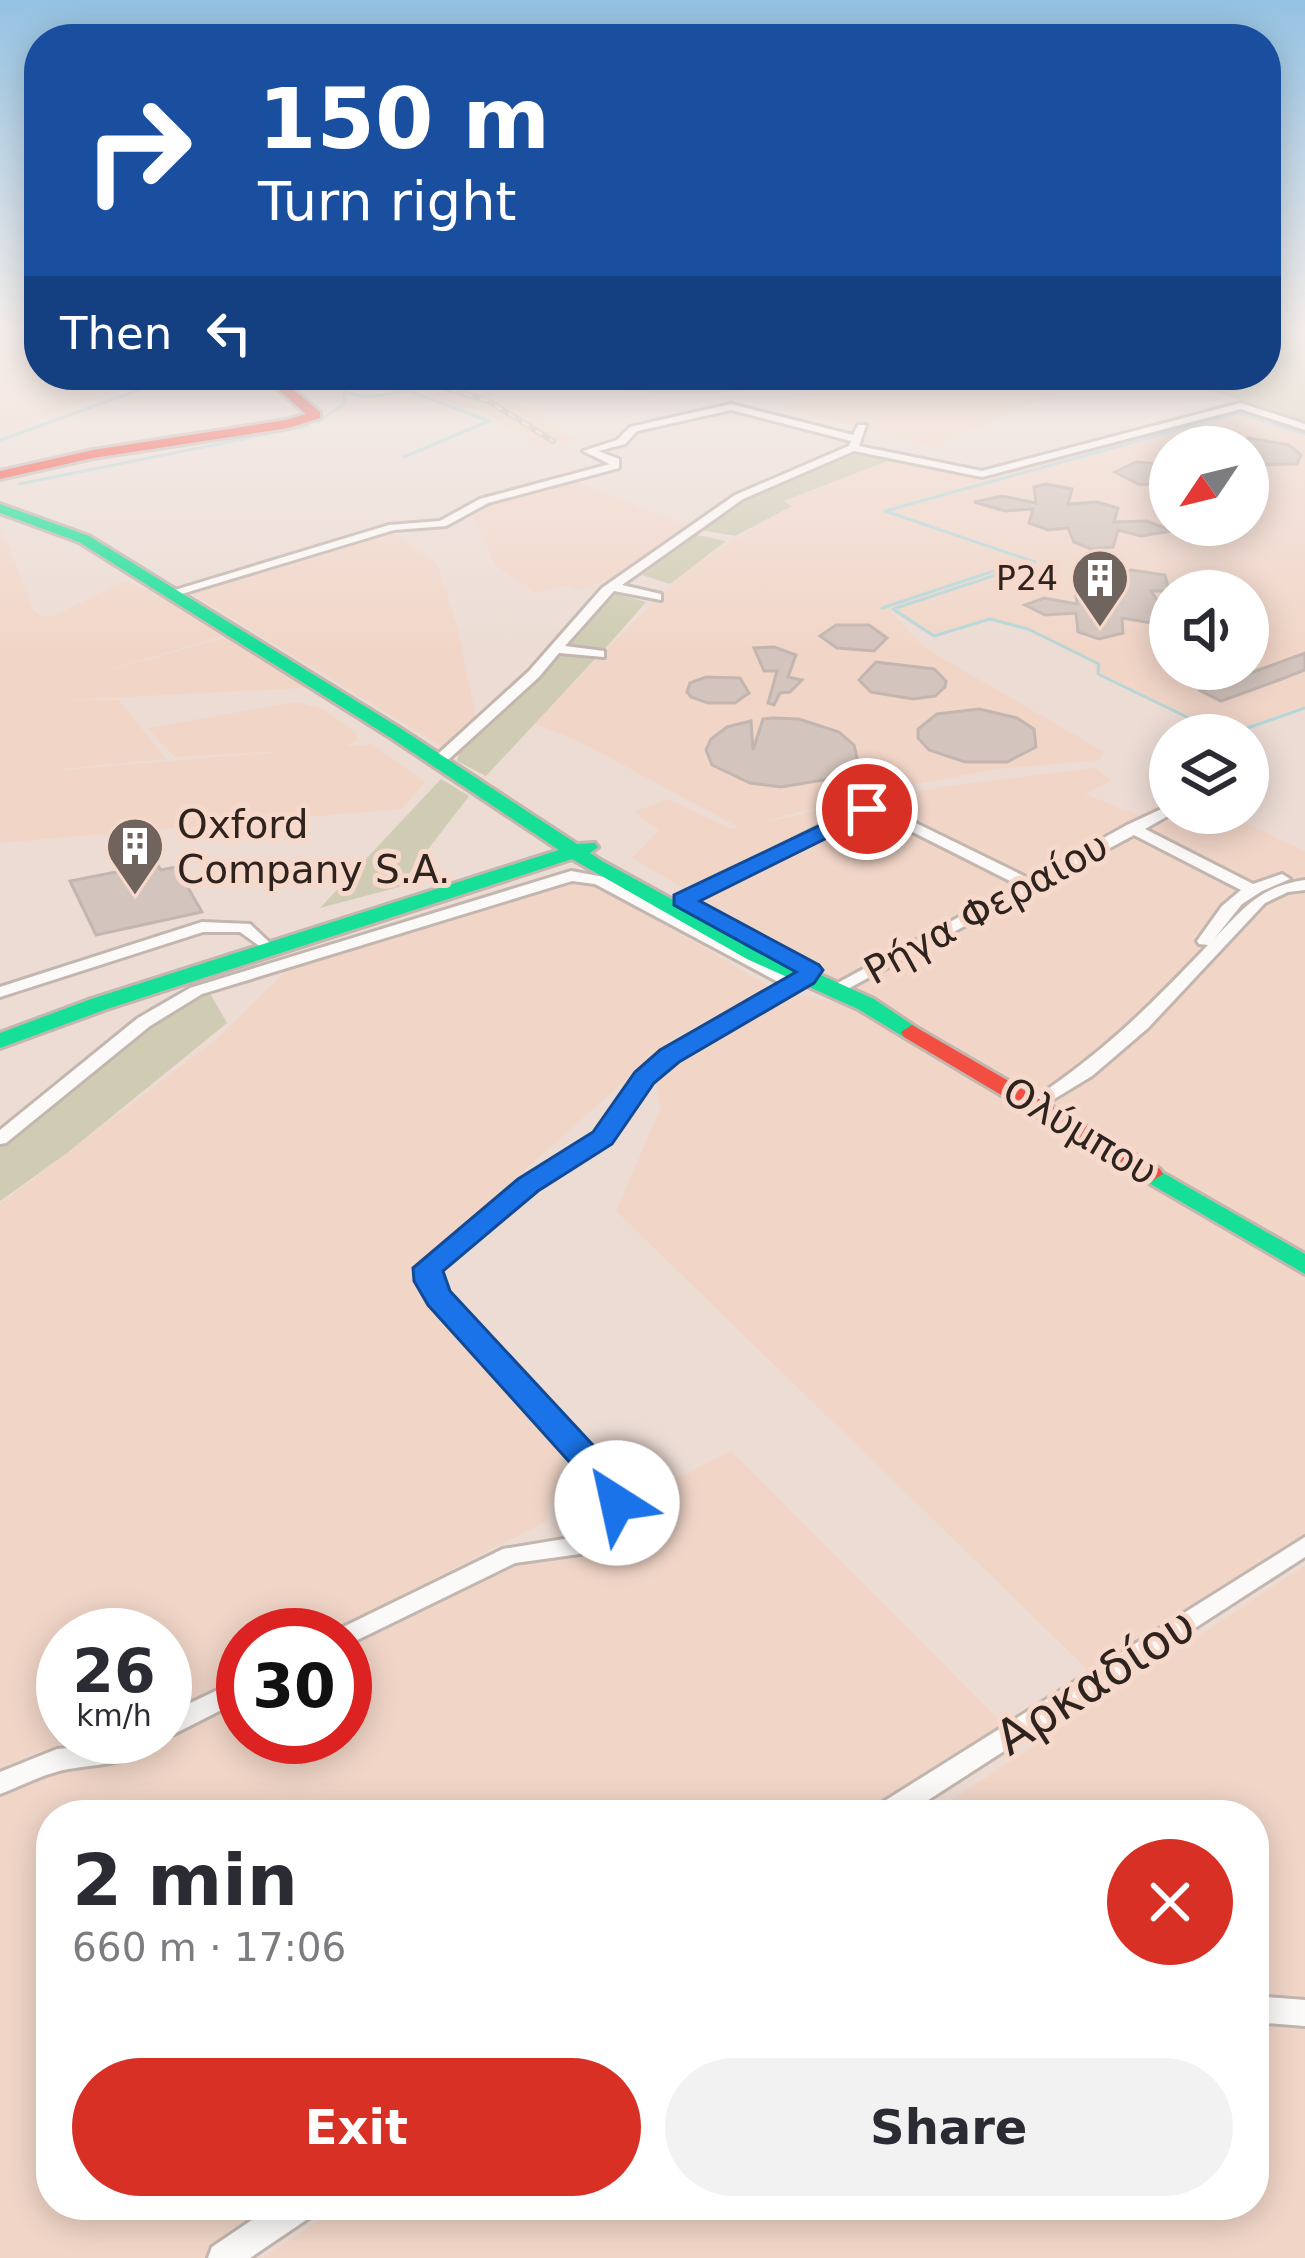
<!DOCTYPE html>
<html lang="en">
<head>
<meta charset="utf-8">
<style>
	body { margin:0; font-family:"DejaVu Sans",sans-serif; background:#f2f2f3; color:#2b2b33; height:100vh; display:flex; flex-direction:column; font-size:45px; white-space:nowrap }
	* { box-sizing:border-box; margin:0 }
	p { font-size:39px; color:#7c7c81 }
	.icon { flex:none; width:66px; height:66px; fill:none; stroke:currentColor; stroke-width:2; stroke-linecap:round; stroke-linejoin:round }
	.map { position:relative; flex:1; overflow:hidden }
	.drawer { position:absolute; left:36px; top:1800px; width:1233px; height:420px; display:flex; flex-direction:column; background:#fff; border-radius:48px; box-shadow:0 6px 30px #0003 }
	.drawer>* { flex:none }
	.banner { position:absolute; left:24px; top:24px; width:1257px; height:366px; border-radius:48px; box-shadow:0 6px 30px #0003; background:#1a4fa0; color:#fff; overflow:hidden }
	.needle { width:78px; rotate:235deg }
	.buttons { position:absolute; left:1149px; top:426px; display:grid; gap:24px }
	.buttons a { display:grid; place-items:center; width:120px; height:120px; border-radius:50%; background:#fff; box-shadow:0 6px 30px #0003; font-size:60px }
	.speed { position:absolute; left:36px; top:1608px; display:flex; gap:24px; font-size:60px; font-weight:700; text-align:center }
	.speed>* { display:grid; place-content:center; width:156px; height:156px; border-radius:50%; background:#fff; box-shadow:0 6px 30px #0003; line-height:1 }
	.speed small { font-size:30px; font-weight:400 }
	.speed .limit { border:18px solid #d22; background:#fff; color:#111 }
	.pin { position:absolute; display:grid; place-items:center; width:102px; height:102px; color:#fff; margin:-51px; border:6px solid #fff; border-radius:50%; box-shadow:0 3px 12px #0007 }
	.me { position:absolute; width:132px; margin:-66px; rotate:325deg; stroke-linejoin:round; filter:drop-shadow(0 0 9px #0008) }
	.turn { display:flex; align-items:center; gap:42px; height:252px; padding:0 36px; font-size:54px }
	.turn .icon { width:156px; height:156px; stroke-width:2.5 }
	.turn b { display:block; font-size:84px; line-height:102px }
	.then { display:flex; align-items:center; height:114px; padding:0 36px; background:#0003; gap:24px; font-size:45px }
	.round { display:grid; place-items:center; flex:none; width:126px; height:126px; border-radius:63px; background:#f2f2f3 }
	.headline { display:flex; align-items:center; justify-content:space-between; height:204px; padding:0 36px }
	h1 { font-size:72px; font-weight:800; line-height:90px }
	.action { display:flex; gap:24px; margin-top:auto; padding:24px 36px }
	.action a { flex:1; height:138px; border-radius:72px; background:#d93025; color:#fff; font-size:48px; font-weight:800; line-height:138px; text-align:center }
	.action a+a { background:#f2f2f3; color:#2b2b33 }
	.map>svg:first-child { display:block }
	.built { fill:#f1d6c8; fill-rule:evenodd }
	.green { fill:#cfccb3 }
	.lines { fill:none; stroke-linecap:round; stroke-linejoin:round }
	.stream { stroke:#b6d6d8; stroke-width:3 }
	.building { fill:#d3c4bd; stroke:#c3b6b0; stroke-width:3 }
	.street-casing { stroke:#c2b6af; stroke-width:6 }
	.fast-casing { stroke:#c2b6af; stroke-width:6 }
	.jam-casing { stroke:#c2b6af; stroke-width:6 }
	.street { fill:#fcfaf9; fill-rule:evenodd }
	.fast { fill:#16e098; fill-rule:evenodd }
	.jam { fill:#f24e42; fill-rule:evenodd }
	.rail-casing { stroke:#c7c2c0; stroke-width:6 }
	.rail { stroke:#f6d9ca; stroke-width:3; stroke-dasharray:8; stroke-linecap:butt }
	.route { fill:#1a73e8; stroke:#114b97; stroke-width:3 }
	.labels { text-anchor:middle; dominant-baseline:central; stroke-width:10; stroke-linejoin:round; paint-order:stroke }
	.far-poi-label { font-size:33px; fill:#2e231e; stroke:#f6d9ca; text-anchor:end }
	.poi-label { font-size:39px; fill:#2e231e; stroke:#f6d9ca; text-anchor:start }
	.street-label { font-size:39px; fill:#2e231e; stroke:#f6d9ca }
	.near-street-label { font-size:48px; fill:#2e231e; stroke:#f6d9ca }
</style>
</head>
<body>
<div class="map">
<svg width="1305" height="2258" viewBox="0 0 1305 2258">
	<rect width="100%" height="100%" fill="#ecdcd4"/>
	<g class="built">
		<polygon points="0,332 39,332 39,375 144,375 134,387 111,390 15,430 0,425"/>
		<polygon points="359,375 431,375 517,402 575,440 540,447 487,413"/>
		<polygon points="848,375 985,375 1058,393 931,447 775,404"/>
		<path d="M1254,409L1305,425V706L1221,735L1098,675L1094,664L1021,627L988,620L931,636L887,608L925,648L1104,752L1099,760L998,769L878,791L758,823L946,786L1096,768L1111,781L1085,794L1138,815L1170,801V813H1224L1305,851V1256L632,858L659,830L634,812L668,799L731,829L738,827L584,744L535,723L682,573L790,505L777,498L895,458L981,480ZM1170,447H1248V525H1170ZM1170,591H1248V669H1170Z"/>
		<polygon points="572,480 689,527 627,573 576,591 566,585 537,593 495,566 471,509"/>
		<polygon points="0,524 34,611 42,616 54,616 124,581 178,601 232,633 82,678 227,637 270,660 305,688 65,700 119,700 166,759 23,773 289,751 175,757 147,728 296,702 323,709 357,734 357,740 346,746 372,744 425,782 402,809 0,843"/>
		<polygon points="385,529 437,563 456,623 477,720 442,747 188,591"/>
		<polygon points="573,880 596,884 772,988 672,1039 411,1271 568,1449 545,1522 322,1635 243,1635 243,1675 165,1714 165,1635 63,1635 63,1737 103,1737 36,1752 0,1769 0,1204 219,1037 288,969"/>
		<polygon points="794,994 858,1007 1305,1271 1305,1540 1094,1676 616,1211 661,1107 655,1080 695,1049"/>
		<polygon points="731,1451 1008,1729 875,1815 51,1815 51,2205 284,2205 206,2258 0,2258 0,1796 42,1777 123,1760 243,1701 243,1737 345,1737 345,1647"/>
		<polygon points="1305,1565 1305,2258 263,2258 342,2205 1254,2205 1254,1815 929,1815"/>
	</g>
	<g class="green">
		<path d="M1266,332H1305V425C1268,412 1227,392 1189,386C1135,378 1083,387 1030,375H1266Z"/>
		<path d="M502,375H814C723,408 596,389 502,375Z"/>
		<polygon points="852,451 893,459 783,501 792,506 735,536 702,530 754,493"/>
		<polygon points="696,535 726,541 670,584 642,575"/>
		<polygon points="616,594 646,602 602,652 567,645"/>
		<polygon points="571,655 596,658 486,776 457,761 459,753 555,657"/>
		<polygon points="441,779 469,796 399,887 320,908"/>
		<polygon points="209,992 227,1023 67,1153 0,1201 0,1146 167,1016"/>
	</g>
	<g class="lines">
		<g class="stream">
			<polyline points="347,393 367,397 409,391 489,421 404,457"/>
			<polyline points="318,422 344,404 345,383 335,375"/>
			<polyline points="0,440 150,386 160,375"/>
			<polyline points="19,484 308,426"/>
			<polyline points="882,608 1018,563"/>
			<polyline points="1224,735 1098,674 1099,664 1028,629 990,619 934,636 893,609 1035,562 885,511 1239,413 1305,434"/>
			<polyline points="1227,735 1305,708"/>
		</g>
	</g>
	<g class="building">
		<polygon points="1248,438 1289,445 1301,455 1297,464 1248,465"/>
		<polygon points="1136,462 1170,465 1170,485 1138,484 1115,472"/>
		<polygon points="1046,484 1072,489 1068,504 1097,502 1118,508 1114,522 1147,521 1172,531 1141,536 1118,530 1113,547 1091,549 1074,542 1068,528 1048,530 1029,523 1033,509 1005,511 974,502 1002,496 1036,503 1034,487"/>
		<polygon points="1131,570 1165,575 1169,591 1151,591 1170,618 1152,623 1122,618 1123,633 1099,639 1078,632 1076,613 1045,615 1025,605 1044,598 1077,604 1075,588 1085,584 1124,589 1122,574"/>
		<polygon points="836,625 869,625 887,638 874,651 837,648 820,636"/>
		<polygon points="774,647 796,655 788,677 802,680 790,692 780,693 774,705 768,703 777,671 764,671 754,648"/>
		<polygon points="1305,653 1305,670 1279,680 1221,701 1201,691"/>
		<polygon points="876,662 934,669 946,681 945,687 935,696 913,699 871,692 859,680"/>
		<polygon points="706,677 740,678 749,693 735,703 708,703 691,697 687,692 690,683"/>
		<polygon points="979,709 1017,718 1034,729 1036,747 1007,762 965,762 929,750 918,738 918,729 937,714"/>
		<polygon points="773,718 799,719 839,732 854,745 857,758 853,767 835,778 781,787 750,783 712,765 706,750 711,739 727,727 751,721 753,750 763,719"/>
		<polygon points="157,864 161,870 176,867 202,912 96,935 70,881"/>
	</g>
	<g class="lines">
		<defs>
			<g id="street">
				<polygon points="1241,403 1305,424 1305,430 1241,409 982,477 854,451 743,499 622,585 661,594 661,600 614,591 565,646 604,651 604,657 559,653 539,677 449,759 439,759 439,753 529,671 602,588 735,495 849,446 851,441 731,410 637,431 625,444 598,451 619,459 619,468 488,503 446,526 394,530 175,596 165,593 389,525 440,521 480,499 610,464 583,451 617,440 630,427 731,404 853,435 858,425 866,425 859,446 982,471"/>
				<path d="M879,805L1030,879L1127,825L1170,805V813H1173L1145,829L1253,884L1282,874L1290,879L1262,891L1242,904L1214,939C1245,907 1259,887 1305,880V890L1288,892L1265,903L1148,1028L1092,1076L1036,1110L1030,1109L1027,1105L1030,1101C1102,1054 1149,1007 1208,945L1199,944L1197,941L1222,906L1241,890L1134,835L840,993L832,988L834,985L1018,885L877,814L862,816L687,903L682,905L674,900L853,809Z"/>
				<path d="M571,871L604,877L793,977L804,967H816L818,970L800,987L676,1060L651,1081L609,1142L535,1189L438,1270L439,1281L446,1294L619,1480L628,1503L618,1537L587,1553L515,1563L345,1646V1635H334L337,1630L503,1549L582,1536L600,1526L606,1503L601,1490L432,1303C424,1291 414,1278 421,1263L521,1181L597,1134L639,1073L664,1052L782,984L595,884L572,881L202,994L150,1026L6,1143L0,1144V1130L138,1018L190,988Z"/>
				<polygon points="202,922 250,924 269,942 261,947 240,932 203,932 0,997 0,987"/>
				<polygon points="1305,1537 1305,1557 905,1815 871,1815 875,1807"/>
				<polygon points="243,1678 243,1699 174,1734 165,1737 164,1737 165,1715"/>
				<path d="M120,1737H156C135,1770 88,1762 56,1772C37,1777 19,1787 0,1794V1772L57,1749L107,1744Z"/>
				<polygon points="1254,1996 1305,2000 1305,2026 1254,2022"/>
				<polygon points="274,2205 316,2205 312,2216 250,2258 208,2258 212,2247"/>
			</g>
			<g id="fast">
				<polygon points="0,504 89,536 400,728 577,844 595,843 598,847 590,853 602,861 763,949 874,999 923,1032 912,1039 904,1037 858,1009 747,959 572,859 107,1009 0,1048 0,1033 91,999 559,850 388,736 79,542 0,513"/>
				<polygon points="1151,1166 1305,1254 1305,1274 1142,1179 1139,1174"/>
			</g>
			<g id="jam">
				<polygon points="262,375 276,375 320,412 320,418 288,428 93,458 0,479 0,471 93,450 286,420 306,414"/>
				<polygon points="912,1025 1160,1169 1163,1174 1151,1182 1142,1179 904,1037 901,1032"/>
			</g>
		</defs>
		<use href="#street" class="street-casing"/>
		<use href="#fast" class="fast-casing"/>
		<use href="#jam" class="jam-casing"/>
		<use href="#street" class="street"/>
		<use href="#fast" class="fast"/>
		<use href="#jam" class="jam"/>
		<defs>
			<polyline id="rail" points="404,375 488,401 553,441"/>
		</defs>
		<use href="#rail" class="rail-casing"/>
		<use href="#rail" class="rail"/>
	</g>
	<linearGradient id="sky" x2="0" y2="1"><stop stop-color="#94c2e2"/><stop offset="0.51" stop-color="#f6efec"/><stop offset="1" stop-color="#f6efec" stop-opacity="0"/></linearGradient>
	<rect width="1305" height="648" fill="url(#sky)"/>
	<polygon class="route" points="867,803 878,809 875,814 700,901 819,965 823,970 814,983 679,1062 654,1083 612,1144 538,1191 443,1271 450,1291 616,1470 634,1503 629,1512 617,1516 605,1512 591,1486 428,1305 414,1281 413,1268 518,1179 593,1132 635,1072 660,1050 796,972 674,905 674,895"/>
	<defs>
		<symbol id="building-pin" viewBox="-11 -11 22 30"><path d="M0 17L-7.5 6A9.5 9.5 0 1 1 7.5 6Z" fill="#70645e" stroke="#f6d9ca"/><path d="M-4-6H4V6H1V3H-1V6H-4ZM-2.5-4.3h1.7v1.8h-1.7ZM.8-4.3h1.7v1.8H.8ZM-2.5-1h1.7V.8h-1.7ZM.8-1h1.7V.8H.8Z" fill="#fff"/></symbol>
	</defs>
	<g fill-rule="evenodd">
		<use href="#building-pin" x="1067" y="545" width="66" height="90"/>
		<use href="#building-pin" x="102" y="813" width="66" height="90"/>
	</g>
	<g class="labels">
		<g class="far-poi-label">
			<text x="1058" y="578">P24</text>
		</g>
		<g class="poi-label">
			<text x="177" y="824">Oxford<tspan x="177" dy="45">Company S.A.</tspan></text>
		</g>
		<g class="street-label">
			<text transform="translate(986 908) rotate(-29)">Ρήγα Φεραίου</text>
			<text transform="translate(1080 1131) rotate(31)">Ολύμπου</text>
		</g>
		<g class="near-street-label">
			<text transform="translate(1095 1681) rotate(-33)">Αρκαδίου</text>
		</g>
	</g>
</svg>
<div class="buttons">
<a><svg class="needle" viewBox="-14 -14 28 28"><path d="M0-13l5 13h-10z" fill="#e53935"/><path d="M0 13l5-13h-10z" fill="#7c7c81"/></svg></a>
<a><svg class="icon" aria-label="sound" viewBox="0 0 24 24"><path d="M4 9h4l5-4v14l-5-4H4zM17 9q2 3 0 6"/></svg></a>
<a><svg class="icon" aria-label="layers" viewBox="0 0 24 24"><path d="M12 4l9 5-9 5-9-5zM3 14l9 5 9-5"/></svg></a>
</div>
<div class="speed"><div>26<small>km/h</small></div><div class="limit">30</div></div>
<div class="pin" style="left:867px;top:809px;background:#d93025"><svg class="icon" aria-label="arrive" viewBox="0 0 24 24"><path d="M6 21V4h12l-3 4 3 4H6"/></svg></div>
<svg class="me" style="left:617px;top:1503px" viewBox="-20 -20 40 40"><circle r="19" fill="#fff"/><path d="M0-13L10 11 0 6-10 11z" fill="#1a73e8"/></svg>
<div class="banner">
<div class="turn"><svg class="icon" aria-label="right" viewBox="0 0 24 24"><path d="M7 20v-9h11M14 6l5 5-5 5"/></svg><div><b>150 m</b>Turn right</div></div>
<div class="then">Then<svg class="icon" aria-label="left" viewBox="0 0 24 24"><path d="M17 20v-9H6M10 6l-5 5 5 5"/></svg></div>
</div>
<section class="drawer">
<div class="headline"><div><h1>2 min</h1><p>660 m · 17:06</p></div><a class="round" style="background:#d93025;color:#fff"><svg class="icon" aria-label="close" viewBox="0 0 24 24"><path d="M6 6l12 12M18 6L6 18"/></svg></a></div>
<div class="action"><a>Exit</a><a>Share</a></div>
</section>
</div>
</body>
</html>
